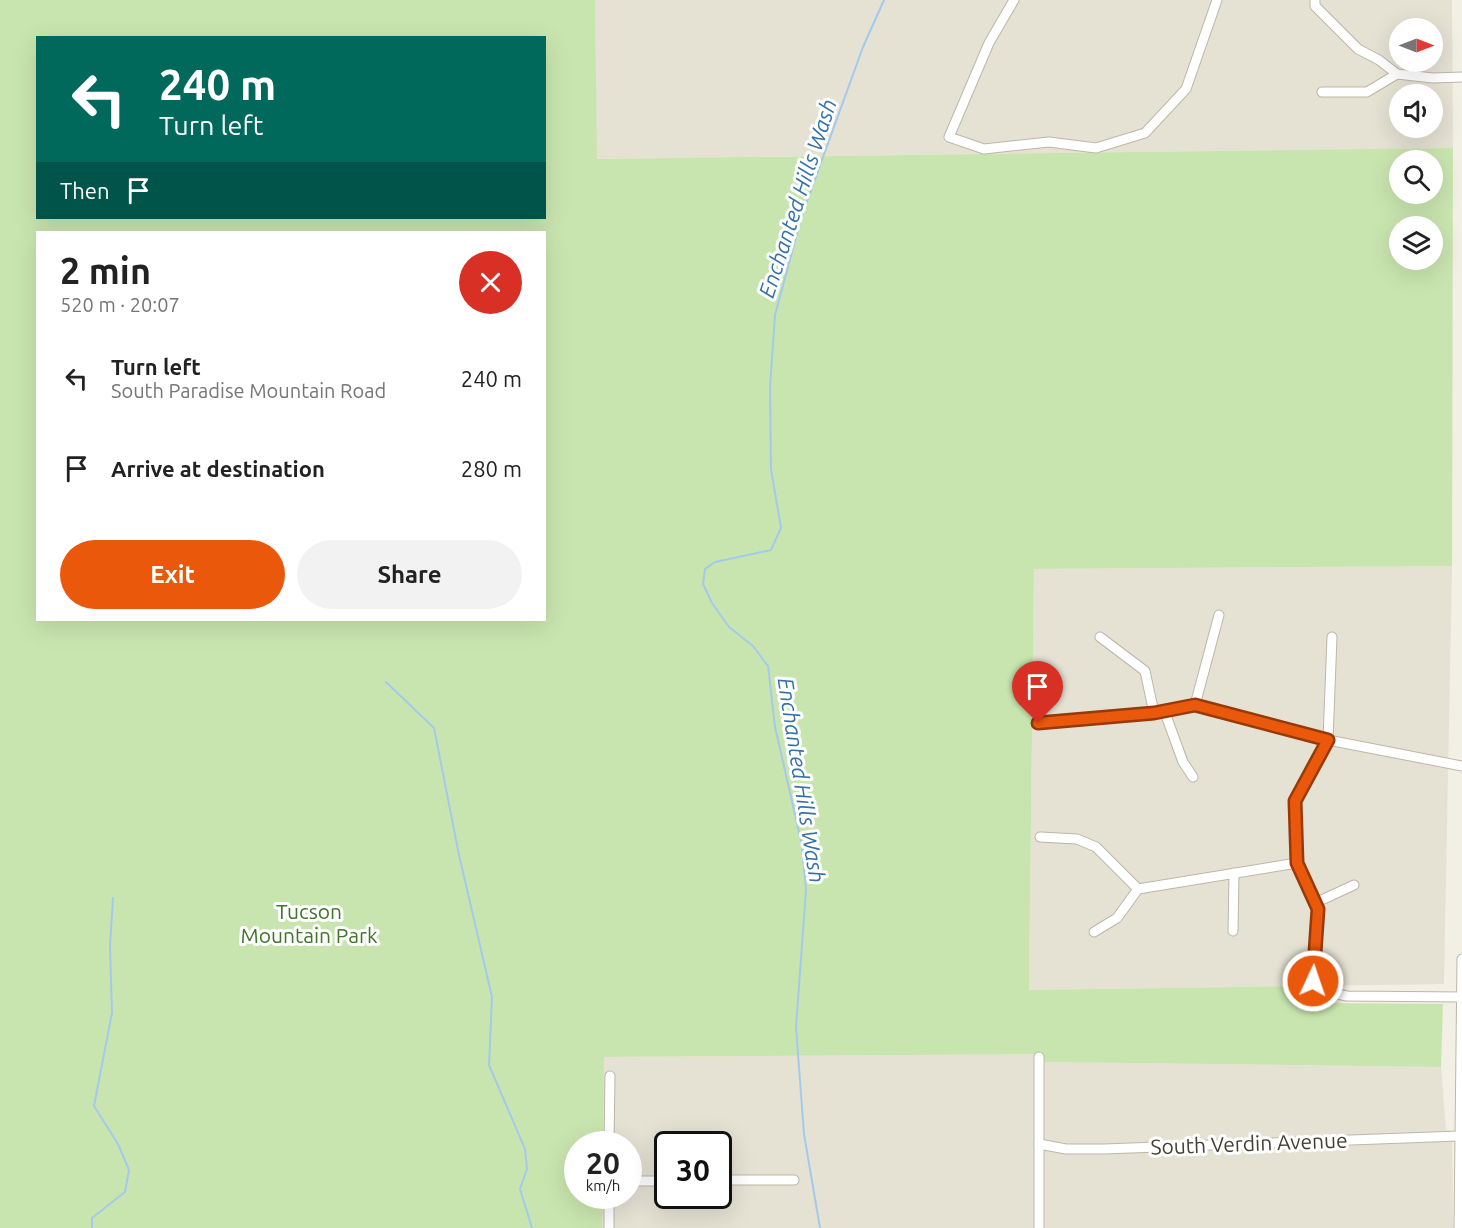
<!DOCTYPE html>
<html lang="en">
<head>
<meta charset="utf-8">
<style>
	body { margin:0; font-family:Ubuntu,sans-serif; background:#f2f2f2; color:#222; height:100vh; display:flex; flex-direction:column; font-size:22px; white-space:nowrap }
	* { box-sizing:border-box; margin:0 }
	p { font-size:20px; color:#767676 }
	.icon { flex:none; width:33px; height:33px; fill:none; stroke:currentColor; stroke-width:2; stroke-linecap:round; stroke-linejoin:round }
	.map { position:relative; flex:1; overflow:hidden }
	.details { position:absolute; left:36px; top:231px; width:510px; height:390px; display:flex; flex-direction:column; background:#fff; border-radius:0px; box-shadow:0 6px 24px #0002 }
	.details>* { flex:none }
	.guide { position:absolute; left:36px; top:36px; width:510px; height:183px; border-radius:0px; box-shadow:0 6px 24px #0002; background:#00695c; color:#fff; overflow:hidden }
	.needle { width:39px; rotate:90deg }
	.tools { position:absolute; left:1389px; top:18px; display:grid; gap:12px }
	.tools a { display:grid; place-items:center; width:54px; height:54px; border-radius:50%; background:#fff; box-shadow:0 6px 24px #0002; font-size:30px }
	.speed { position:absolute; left:564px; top:1131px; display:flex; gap:12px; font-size:30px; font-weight:700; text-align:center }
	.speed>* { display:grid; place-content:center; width:78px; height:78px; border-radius:50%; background:#fff; box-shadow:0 6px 24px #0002; line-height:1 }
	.speed small { font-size:15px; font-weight:400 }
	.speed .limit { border:3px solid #111; border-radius:9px; background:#fff; color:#111 }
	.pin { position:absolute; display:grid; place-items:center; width:51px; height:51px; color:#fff; margin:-62px -26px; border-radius:50% 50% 50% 0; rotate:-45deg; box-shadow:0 0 6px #0007 }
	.pin .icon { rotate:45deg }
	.me { position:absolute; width:66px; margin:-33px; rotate:3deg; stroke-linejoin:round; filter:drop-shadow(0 0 4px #0008) }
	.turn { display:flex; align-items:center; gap:21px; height:126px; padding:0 24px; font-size:27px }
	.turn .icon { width:78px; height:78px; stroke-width:2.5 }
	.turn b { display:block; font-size:42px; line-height:51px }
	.then { display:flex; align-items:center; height:57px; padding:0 24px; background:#0003; gap:12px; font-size:22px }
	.round { display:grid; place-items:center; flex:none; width:63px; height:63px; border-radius:32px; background:#f2f2f2 }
	.head { display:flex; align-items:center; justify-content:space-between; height:102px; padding:0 24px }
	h1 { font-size:36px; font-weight:700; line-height:45px }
	.button { display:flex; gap:12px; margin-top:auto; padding:12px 24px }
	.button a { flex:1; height:69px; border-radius:36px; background:#ea580c; color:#fff; font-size:24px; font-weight:700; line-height:69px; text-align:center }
	.button a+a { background:#f2f2f2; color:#222 }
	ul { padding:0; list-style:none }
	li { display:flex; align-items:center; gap:18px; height:90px; padding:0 24px }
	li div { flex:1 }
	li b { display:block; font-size:22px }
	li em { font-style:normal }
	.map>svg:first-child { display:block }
	.residential { fill:#e5e1d3; fill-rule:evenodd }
	.green { fill:#c9e5af; fill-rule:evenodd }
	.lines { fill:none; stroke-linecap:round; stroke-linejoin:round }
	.stream { stroke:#a3caec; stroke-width:2 }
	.minor-casing { stroke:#bdb7a8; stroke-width:11 }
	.minor { stroke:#fff; stroke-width:9 }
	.route-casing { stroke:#983908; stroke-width:15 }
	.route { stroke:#ea580c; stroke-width:10 }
	.labels { text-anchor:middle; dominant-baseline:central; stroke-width:6; stroke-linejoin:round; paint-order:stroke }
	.park-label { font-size:21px; fill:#42732b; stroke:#fff }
	.street-label { font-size:21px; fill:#443f35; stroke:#fff }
	.water-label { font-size:22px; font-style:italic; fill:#3371aa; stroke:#fff }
</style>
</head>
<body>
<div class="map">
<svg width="1462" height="1228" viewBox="0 0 1462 1228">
	<rect width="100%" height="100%" fill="#f2efe5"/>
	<g class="residential">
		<path d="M595,0H1452L1453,148L596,159ZM1400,28H1432V62H1400ZM1400,94H1432V128H1400Z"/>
		<polygon points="1452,566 1444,984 1029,990 1034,569"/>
		<path d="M1044,1054V1062L1441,1067L1446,1130L1452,1131L1453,1228H602L603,1196H628V1144H603V1057ZM668,1144H718V1196H668Z"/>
	</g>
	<path class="green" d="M0,0H595L597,159L1453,148L1452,566L1034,569L1029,990L1307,986L1308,999L1316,1003L1443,1004L1441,1067L1044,1062V1054L604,1057L603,1144H578V1196H603L602,1228H0ZM38,38H544V218H38ZM1400,160H1432V194H1400ZM1400,226H1432V260H1400ZM38,232H544V620H38Z"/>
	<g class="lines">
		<g class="stream">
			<polyline points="386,682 434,728 459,855 492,997 489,1065 525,1149 527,1169 520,1189 532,1228"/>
			<polyline points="92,1228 92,1218 125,1192 129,1170 118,1144 94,1106 112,1013 110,946 113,898"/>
			<polyline points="820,1228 804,1134 796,1027 806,890 802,845 775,727 768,666 753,646 729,627 712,603 703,584 705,569 715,562 771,550 781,528 771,469 770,388 775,315 802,215 863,47 884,0"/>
		</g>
		<defs>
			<g id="minor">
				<polyline points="1014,0 989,43 949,137 984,149 1049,142 1096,148 1145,133 1186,89 1217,0"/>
				<polyline points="1315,0 1315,6 1358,49 1379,60 1397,74 1433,78 1462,77"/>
				<polyline points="1322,92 1367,92 1397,74"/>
				<polyline points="1100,637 1145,671 1154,713"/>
				<polyline points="1332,637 1328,740 1295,801 1297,863 1318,909 1313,981 1318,990 1347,996 1462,997"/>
				<polyline points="1195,705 1219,615"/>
				<polyline points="1164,710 1183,762 1193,777"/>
				<polyline points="1038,723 1154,713 1195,705 1328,740 1462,766"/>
				<polyline points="1040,837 1077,839 1096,847 1138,889 1297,863"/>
				<polyline points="1315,903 1354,885"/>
				<polyline points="1233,931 1234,873"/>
				<polyline points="1094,932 1117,918 1138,889"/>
				<polyline points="1039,1057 1039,1228"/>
				<polyline points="609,1144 610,1076"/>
				<polyline points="1039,1144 1066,1149 1104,1149 1459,1136"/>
				<polyline points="718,1180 794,1180"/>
				<polyline points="628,1181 668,1181"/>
				<polyline points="609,1228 609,1196"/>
				<polyline points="1459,1228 1462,959"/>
			</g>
		</defs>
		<use href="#minor" class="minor-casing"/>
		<use href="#minor" class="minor"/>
	</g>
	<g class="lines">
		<defs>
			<polyline id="route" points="1038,723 1154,713 1195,705 1328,740 1295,801 1297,863 1318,909 1313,981"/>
		</defs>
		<use href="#route" class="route-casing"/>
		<use href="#route" class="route"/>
	</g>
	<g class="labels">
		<g class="park-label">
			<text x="309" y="911">Tucson<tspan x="309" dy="24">Mountain Park</tspan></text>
		</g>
		<g class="street-label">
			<text transform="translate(1249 1143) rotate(-2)">South Verdin Avenue</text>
		</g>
		<g class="water-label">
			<text transform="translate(797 198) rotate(-72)">Enchanted Hills Wash</text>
			<text transform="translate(802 780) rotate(81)">Enchanted Hills Wash</text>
		</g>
	</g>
</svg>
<div class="tools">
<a><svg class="needle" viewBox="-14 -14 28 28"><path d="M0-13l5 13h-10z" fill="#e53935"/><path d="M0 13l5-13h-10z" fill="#767676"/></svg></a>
<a><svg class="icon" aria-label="sound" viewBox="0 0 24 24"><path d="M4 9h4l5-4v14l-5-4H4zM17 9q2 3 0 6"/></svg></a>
<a><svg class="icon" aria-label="search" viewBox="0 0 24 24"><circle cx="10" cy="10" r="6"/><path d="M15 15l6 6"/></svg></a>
<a><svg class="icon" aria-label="layers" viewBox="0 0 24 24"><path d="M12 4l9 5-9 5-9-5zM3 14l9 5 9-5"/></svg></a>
</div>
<div class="speed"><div>20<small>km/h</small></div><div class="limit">30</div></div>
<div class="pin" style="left:1038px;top:723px;background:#d93025"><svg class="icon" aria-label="arrive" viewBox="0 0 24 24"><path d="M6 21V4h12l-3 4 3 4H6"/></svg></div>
<svg class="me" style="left:1313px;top:981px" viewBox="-20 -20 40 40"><circle r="17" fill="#ea580c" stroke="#fff" stroke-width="3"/><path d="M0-11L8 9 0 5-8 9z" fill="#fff"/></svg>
<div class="guide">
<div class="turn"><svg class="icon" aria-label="left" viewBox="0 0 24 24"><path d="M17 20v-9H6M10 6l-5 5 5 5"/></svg><div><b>240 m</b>Turn left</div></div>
<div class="then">Then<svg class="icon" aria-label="arrive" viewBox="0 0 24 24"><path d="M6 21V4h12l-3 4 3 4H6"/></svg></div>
</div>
<section class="details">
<div class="head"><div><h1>2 min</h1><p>520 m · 20:07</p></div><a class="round" style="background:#d93025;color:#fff"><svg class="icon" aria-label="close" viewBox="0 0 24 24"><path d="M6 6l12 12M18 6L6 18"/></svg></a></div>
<ul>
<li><svg class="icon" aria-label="left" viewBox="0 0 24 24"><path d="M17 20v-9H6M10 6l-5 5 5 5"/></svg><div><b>Turn left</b><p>South Paradise Mountain Road</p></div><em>240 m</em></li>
<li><svg class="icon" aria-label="arrive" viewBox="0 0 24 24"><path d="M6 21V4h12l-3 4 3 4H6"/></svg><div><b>Arrive at destination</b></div><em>280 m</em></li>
</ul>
<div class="button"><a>Exit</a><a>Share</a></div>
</section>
</div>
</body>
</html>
